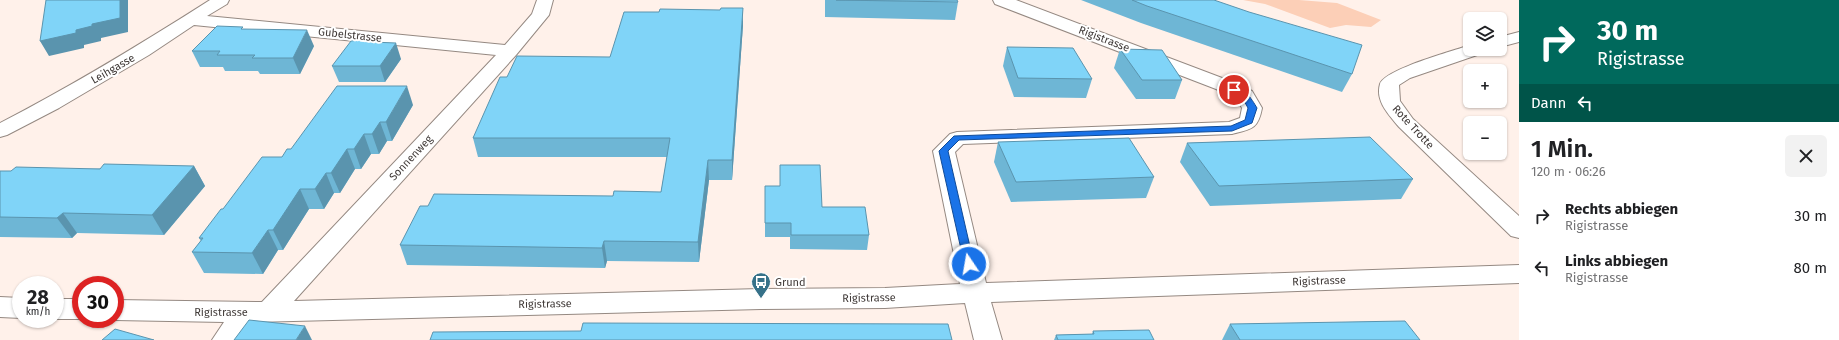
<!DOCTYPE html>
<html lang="de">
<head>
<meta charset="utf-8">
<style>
	body { margin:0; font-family:"Fira Sans",sans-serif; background:#f2f2f2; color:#202124; height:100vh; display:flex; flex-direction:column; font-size:15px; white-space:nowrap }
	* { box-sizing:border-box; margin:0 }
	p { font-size:13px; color:#757577 }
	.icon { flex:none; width:22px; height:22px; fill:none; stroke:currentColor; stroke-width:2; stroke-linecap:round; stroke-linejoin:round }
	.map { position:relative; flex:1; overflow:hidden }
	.details { display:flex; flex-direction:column; background:#fff; width:320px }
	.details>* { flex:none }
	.guide { background:#00695c; color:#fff; overflow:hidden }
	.fabs { position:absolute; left:1463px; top:12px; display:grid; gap:8px }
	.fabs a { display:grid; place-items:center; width:44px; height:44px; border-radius:6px; background:#fff; box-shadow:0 1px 3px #0004; font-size:20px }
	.speed { position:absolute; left:12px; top:276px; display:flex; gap:8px; font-size:20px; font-weight:700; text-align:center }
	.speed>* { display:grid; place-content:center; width:52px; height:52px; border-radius:50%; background:#fff; box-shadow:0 1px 3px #0004; line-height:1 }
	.speed small { font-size:10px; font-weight:400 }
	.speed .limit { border:6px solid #d22; background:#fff; color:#111 }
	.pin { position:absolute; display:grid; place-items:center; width:34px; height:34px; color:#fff; margin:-17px; border:2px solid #fff; border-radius:50%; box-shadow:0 1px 4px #0007 }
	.me { position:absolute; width:44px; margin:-22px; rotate:348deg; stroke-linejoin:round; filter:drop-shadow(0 0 3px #0008) }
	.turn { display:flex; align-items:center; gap:14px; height:84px; padding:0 12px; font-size:18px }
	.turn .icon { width:52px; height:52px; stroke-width:2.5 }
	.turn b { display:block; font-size:28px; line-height:34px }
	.then { display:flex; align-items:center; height:38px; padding:0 12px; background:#0003; gap:8px; font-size:15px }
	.round { display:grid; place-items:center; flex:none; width:42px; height:42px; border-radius:6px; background:#f2f2f2 }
	.headline { display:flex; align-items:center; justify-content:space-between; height:68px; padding:0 12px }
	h1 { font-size:24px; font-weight:600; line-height:30px }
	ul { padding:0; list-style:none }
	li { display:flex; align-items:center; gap:12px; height:52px; padding:0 12px }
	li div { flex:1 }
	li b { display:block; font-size:15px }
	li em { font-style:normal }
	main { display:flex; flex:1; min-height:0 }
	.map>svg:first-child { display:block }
	.green { fill:#fccfb7 }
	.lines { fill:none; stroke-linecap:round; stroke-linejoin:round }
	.minor-casing { stroke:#958982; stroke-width:2 }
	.minor { fill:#fff; fill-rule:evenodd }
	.wall { fill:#6eb6d5 }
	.shaded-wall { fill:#5a94ae }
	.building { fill:#80d4f8; stroke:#5a94ae }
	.route { fill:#1a73e8; stroke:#114b97 }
	.labels { text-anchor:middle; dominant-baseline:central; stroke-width:4; stroke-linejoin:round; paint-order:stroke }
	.street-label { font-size:11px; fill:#403a38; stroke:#fff }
	.poi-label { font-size:11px; fill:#403a38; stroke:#fff; text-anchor:start }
</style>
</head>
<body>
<main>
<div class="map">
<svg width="1519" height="340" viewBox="0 0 1519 340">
	<rect width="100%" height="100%" fill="#fff1ea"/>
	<polygon class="green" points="1243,0 1299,0 1337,3 1381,20 1371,27 1346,25 1330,28 1265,4"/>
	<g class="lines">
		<defs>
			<g id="minor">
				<path d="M210,0H229L227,4L207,16L505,45L532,14L537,0H553L549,15L516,55L294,301L761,289L885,288L960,284L933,151L950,134L957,132L1229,122L1240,118L1242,108L1237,99L1216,89L995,4L993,0H1016L1230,81L1252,91L1262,108C1258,129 1252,129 1232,134L963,144L955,152L986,283L1519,265V283L991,302L1002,340H974L965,303L885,308L761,309L253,322L241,340H212L224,322L115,320L112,319H115V300L262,302L496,55L194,25L149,55L59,108L7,135L0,137V123C72,86 141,44 210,0Z"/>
				<polygon points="1519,32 1519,42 1500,47 1500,37"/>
				<path d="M1470,45V49H1486L1483,53L1410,78L1399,85L1400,101L1413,119L1519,216V238L1511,236L1399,127C1389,115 1375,101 1380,84C1385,69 1454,51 1470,45Z"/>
				<polygon points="0,297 21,298 21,318 0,317"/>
				<rect x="55" y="299" width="26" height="20"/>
			</g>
		</defs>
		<use href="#minor" class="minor-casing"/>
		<use href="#minor" class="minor"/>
	</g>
	<g class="wall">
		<polygon points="825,0 957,0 958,2 955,20 825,17"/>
		<polygon points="1081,0 1214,0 1352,74 1342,92 1141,23"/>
		<polygon points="743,25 732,180 709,180 699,262 607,261 605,268 407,265 400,245 428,206 613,196 661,192 667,157 478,157 473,138 507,77 610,57"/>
		<polygon points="244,29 314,46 300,74 260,74 258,71 225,71 223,67 200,67 192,51"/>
		<polygon points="373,38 374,42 401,59 385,82 339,82 332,66"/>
		<polygon points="1007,47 1092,79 1086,98 1014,97 1003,66"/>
		<polygon points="1120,49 1182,80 1175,99 1136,99 1114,68"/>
		<polygon points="413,105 392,141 387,141 379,154 371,154 361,169 355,169 340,193 334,193 324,209 309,209 283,250 278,250 263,274 204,273 192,252 201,241 199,238 223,209 291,149"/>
		<polygon points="1277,140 1413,179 1401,199 1210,206 1180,162 1187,143"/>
		<polygon points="998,142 1154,177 1146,198 1011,202 994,162"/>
		<polygon points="194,166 205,186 164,235 77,233 72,238 0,237 0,171 11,171"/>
		<polygon points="822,207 869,235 867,250 790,249 790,237 765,237 765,223"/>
		<polygon points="1230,324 1420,340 1222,340"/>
		<polygon points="1093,331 1154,340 1054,340 1056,335 1092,334"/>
	</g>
	<g class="shaded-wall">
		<polygon points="120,0 128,0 128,32 101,38 101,41 84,45 84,48 49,56 40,41 92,24"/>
		<polygon points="743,8 743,25 732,180 732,160"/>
		<polygon points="307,30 314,46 300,74 293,58"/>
		<polygon points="396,43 401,59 385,82 380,66"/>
		<polygon points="407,86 413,105 392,141 386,122"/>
		<polygon points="380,122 387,141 379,154 372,134"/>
		<polygon points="364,134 371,154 361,169 354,149"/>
		<polygon points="347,149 355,169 340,193 331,173"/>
		<polygon points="708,160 709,180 699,262 698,242"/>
		<polygon points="194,166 205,186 164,235 152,215"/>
		<polygon points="326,173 334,193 324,209 315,189"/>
		<polygon points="300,189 309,209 283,250 273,230"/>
		<polygon points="63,213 77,233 72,238 57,218"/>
		<polygon points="268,230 278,250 263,274 252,253"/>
		<polygon points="604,241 607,261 605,268 602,248"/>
		<polygon points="305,326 312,340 296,340"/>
	</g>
	<g class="building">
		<polygon points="46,0 120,0 120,18 92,24 92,26 76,30 76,33 40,41"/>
		<polygon points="836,0 957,0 958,2"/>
		<polygon points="1132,0 1214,0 1249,12 1362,45 1352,74 1147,6"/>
		<polygon points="721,8 743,8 732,160 708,160 698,242 604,241 602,248 400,245 420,206 428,206 434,194 613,196 614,191 661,192 670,138 473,138 500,77 507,77 517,56 610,57 624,12 659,12 660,9 720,10"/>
		<polygon points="217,26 243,27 241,29 307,30 293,58 252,58 255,55 217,55 220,51 192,51"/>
		<polygon points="373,38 372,42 396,43 380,66 332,66 351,41"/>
		<polygon points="1007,47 1073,48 1092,79 1018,78"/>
		<polygon points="1120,49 1162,50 1182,80 1142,80"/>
		<polygon points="337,86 407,86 386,122 380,122 372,134 364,134 354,149 347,149 331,173 326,173 315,189 300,189 273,230 268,230 252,253 192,252 203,238 199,238 221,209 223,209 262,157 282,157 287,149 291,149"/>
		<polygon points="1370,137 1413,179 1219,186 1187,143"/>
		<polygon points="1129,138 1154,177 1016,182 998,142"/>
		<polygon points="104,164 194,166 152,215 63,213 57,218 0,217 0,171 11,171 16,167 100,169"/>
		<polygon points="780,165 820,165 822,207 865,207 869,235 791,235 791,223 765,223 765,186 780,186"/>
		<polygon points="249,320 305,326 296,340 234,340"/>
		<polygon points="1405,321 1420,340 1240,340 1230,324"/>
		<polygon points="583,323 948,324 952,340 430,340 433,332 581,331"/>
		<polygon points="115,329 154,340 102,340"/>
		<polygon points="1149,330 1154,340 1058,340 1056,335 1094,334 1093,331"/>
	</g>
	<path class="route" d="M1231,88C1244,86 1251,98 1257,108L1252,123L1232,131L959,140L948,151L974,264L972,267H965L939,151L954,136L1231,126L1245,120L1248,108L1242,97L1231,92Z"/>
	<defs>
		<symbol id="bus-pin" viewBox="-11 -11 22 30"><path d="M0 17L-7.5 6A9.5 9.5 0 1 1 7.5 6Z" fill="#367189" stroke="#fff"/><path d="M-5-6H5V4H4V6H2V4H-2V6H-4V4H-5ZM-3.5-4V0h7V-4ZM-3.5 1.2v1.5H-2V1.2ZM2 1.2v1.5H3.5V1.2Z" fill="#fff"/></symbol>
	</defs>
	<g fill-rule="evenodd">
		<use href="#bus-pin" x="750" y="271" width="22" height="30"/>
	</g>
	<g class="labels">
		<g class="street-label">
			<text transform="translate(350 35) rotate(6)">Gubelstrasse</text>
			<text transform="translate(1104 39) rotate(21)">Rigistrasse</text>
			<text transform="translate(113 69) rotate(-30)">Leihgasse</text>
			<text transform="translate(1413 127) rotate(47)">Rote Trotte</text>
			<text transform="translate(411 158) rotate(-47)">Sonnenweg</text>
			<text transform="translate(1319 281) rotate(-2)">Rigistrasse</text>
			<text transform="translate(869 298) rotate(-1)">Rigistrasse</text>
			<text transform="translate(545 304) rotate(-1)">Rigistrasse</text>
			<text x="221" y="312">Rigistrasse</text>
		</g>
		<g class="poi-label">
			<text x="775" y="282">Grund</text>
		</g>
	</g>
</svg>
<div class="fabs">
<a><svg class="icon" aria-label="layers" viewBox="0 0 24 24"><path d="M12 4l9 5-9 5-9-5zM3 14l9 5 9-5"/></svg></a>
<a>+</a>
<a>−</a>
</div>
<div class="speed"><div>28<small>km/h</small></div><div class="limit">30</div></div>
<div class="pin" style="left:1234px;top:90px;background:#d93025"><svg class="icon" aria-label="arrive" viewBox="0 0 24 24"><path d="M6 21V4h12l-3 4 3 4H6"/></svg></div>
<svg class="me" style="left:969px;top:264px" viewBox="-20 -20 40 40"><circle r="17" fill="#1a73e8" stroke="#fff" stroke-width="3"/><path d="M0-11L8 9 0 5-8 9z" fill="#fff"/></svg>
</div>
<section class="details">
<div class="guide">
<div class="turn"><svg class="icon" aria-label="right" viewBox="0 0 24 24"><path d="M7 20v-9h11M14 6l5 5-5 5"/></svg><div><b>30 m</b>Rigistrasse</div></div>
<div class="then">Dann<svg class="icon" aria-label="left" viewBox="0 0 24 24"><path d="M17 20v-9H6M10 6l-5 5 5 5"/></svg></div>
</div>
<div class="headline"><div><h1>1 Min.</h1><p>120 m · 06:26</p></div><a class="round"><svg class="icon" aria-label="close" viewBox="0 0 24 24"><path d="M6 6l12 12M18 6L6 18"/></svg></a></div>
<ul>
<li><svg class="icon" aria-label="right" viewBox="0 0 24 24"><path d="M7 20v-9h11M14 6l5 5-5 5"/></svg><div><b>Rechts abbiegen</b><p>Rigistrasse</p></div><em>30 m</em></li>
<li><svg class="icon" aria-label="left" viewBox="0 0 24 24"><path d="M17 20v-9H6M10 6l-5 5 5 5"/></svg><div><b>Links abbiegen</b><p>Rigistrasse</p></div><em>80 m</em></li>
</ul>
</section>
</main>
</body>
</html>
